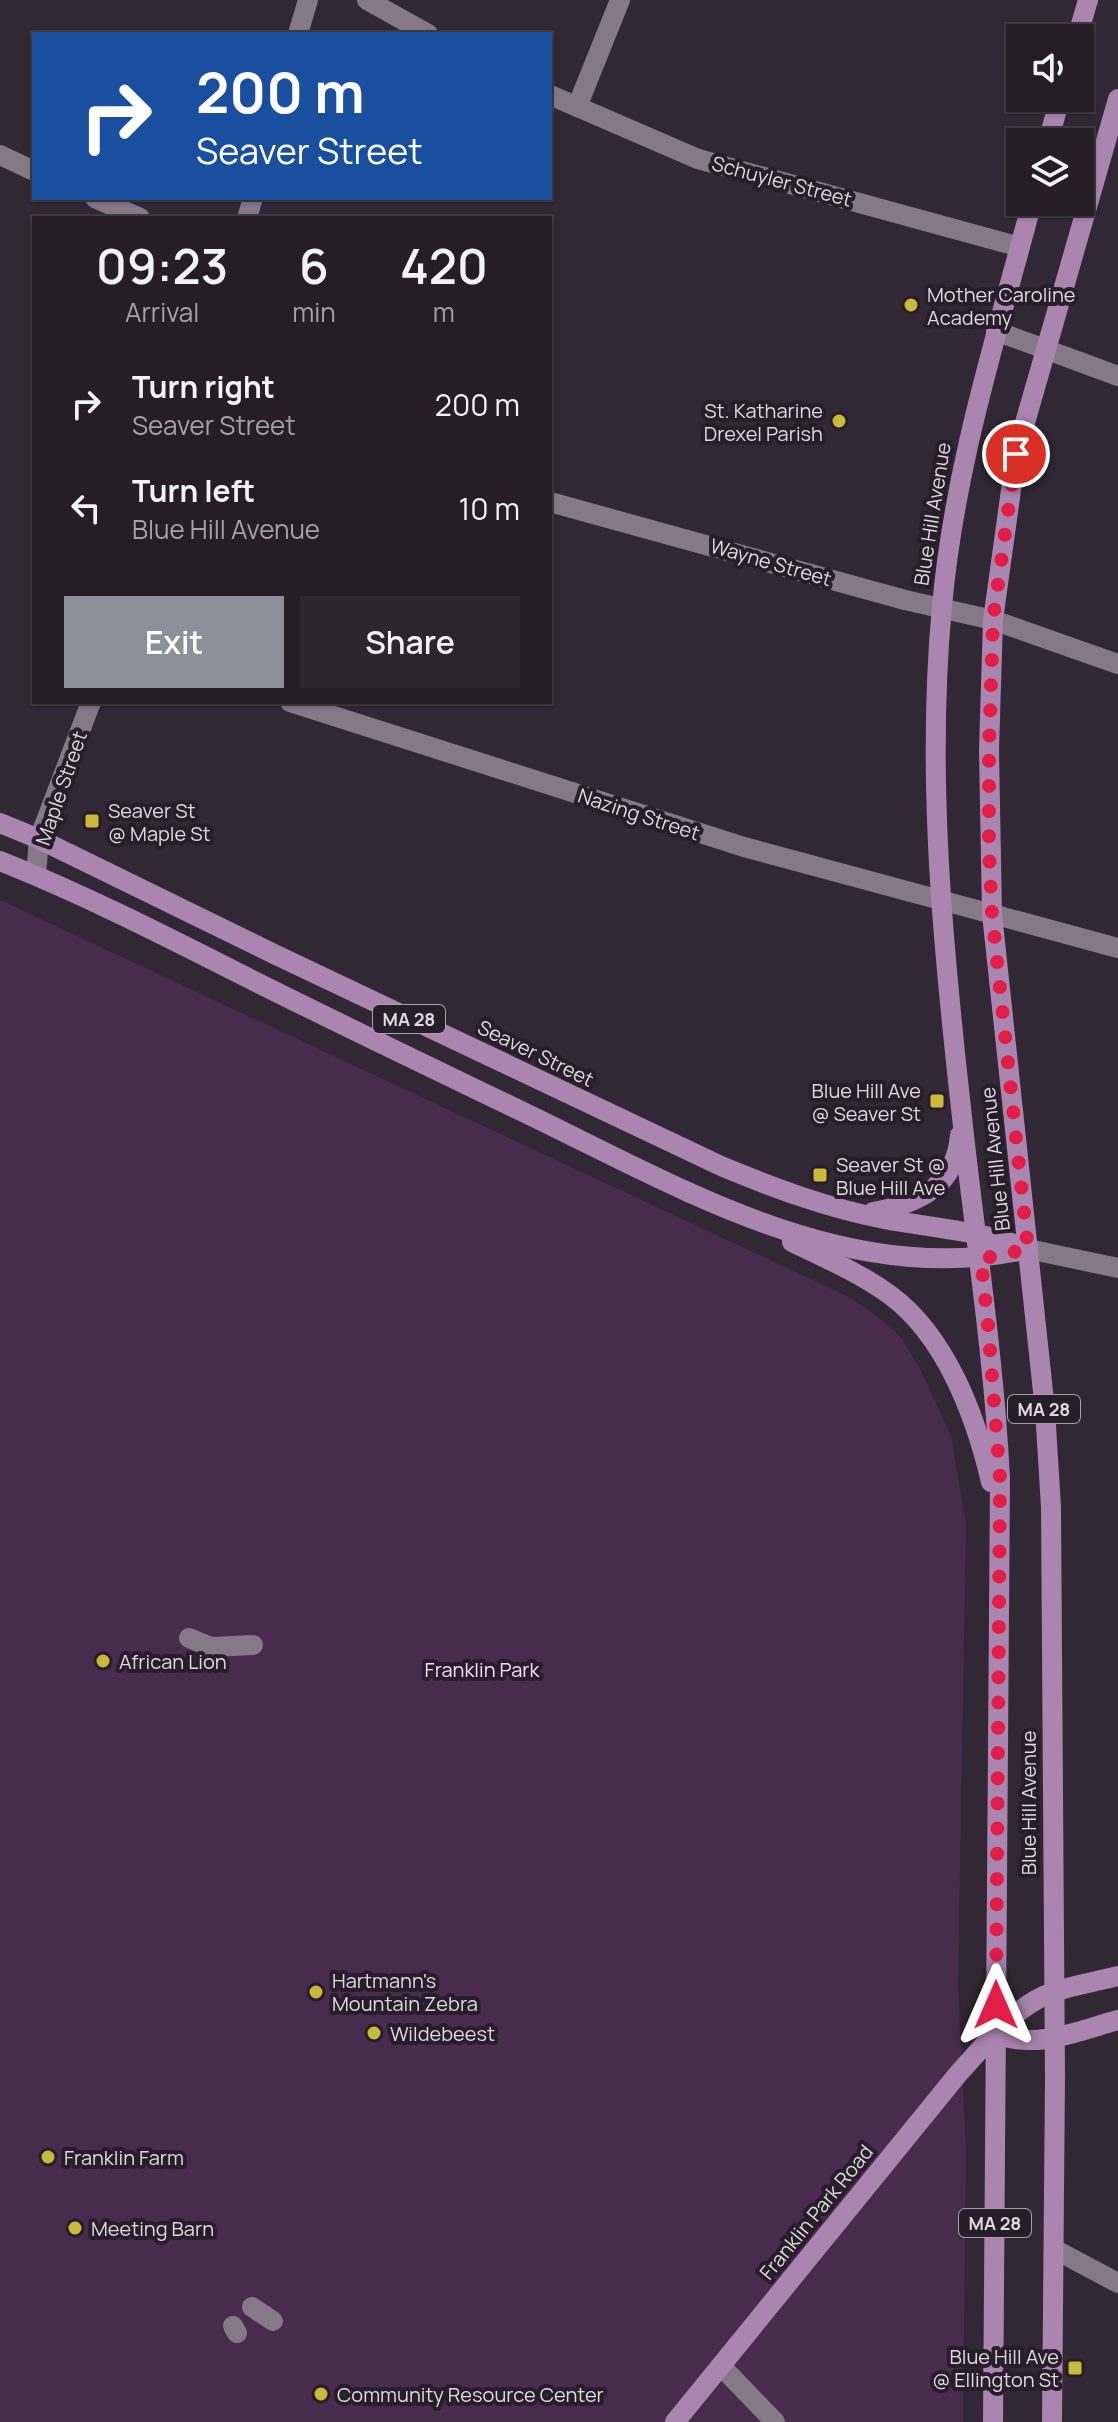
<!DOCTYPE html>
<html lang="en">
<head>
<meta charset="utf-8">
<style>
	body { margin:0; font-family:Manrope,sans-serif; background:#2e262f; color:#f1f3f6; height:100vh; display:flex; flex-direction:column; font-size:30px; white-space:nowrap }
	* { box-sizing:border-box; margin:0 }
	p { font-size:26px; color:#a4a2a7 }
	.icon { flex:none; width:44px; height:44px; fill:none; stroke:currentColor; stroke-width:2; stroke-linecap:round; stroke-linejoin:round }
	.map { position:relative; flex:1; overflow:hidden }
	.panel { position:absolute; left:32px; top:216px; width:520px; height:488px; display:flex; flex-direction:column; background:#261d27; border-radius:0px; box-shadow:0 2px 6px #0004,0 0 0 2px #423b44 }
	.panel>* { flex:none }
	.guide { position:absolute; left:32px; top:32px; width:520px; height:168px; border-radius:0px; box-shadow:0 2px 6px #0004,0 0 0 2px #423b44; background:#1a4fa0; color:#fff; overflow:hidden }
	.fabs { position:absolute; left:1006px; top:24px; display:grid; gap:16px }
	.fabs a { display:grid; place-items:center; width:88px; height:88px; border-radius:0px; background:#261d27; box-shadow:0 2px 6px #0004,0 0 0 2px #423b44; font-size:40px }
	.pin { position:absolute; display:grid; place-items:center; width:68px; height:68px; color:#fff; margin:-34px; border:4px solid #fff; border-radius:50%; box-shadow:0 2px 8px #0007 }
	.me { position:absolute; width:88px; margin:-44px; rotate:0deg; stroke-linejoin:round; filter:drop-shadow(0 0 6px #0008) }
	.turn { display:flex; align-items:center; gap:28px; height:168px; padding:0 32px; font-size:36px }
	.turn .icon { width:104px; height:104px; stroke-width:2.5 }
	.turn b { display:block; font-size:56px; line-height:68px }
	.eta { display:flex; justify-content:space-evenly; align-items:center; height:136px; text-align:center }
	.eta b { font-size:48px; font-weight:600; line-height:56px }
	.cta { display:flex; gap:16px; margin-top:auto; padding:16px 32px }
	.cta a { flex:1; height:92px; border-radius:0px; background:#8c9099; color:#fff; font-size:32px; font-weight:600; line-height:92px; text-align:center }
	.cta a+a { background:#2e262f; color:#f1f3f6 }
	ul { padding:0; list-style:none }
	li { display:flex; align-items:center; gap:24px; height:104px; padding:0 32px }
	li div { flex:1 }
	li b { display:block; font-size:30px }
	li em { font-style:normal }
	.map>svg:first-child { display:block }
	.green { fill:#492b4d }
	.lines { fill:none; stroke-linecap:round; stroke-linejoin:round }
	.minor { stroke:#857887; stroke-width:20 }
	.major { stroke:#aa85b0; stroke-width:20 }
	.route { stroke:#e11d48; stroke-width:14; stroke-dasharray:0 25.2 }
	.poi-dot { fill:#caba3a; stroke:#281d2a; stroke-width:3 }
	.labels { text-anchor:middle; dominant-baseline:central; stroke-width:8; stroke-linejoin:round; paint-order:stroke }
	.shield { fill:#281d2a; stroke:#a8a0a9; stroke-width:2 }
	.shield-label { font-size:18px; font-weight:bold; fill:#dfd8e0 }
	.street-label { font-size:20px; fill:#dfd8e0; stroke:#281d2a }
	.poi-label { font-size:20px; fill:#dfd8e0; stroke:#281d2a; text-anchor:start }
	.park-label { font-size:20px; fill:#f8d7fd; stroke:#281d2a }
</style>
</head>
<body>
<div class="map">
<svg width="1118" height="2422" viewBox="0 0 1118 2422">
	<rect width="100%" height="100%" fill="#322734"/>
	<polygon class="green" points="0,900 847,1296 863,1306 891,1328 902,1339 921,1371 951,1436 966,1524 958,1984 966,2151 963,2422 0,2422"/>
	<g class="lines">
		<g class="minor">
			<polyline points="367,0 428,34"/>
			<polyline points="298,34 308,0"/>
			<polyline points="550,95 698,159 1020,247"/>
			<polyline points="577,107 620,0"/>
			<polyline points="0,155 34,171"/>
			<polyline points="95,198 140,218"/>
			<polyline points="247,218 253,198"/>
			<polyline points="996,331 1118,376"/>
			<polyline points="550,502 905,600 993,620 1118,664"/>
			<polyline points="290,702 744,847 1118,948"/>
			<polyline points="36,875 39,839 91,702"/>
			<polyline points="1028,1249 1118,1268"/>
			<polyline points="189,1638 211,1647 253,1645"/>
			<polyline points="1054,2249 1118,2283"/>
			<polyline points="252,2307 273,2321"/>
			<polyline points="233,2326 237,2333"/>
			<polyline points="721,2366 775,2422"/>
		</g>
		<g class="major">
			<polyline points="1077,38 1088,0"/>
			<polyline points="1048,142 1060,98"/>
			<path d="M0,823L39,839L274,954L721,1166C774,1188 827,1208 884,1219C933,1228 982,1231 1028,1249"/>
			<path d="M0,861C88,896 173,940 258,983C344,1026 432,1068 519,1110C676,1185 848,1291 1028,1249"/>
			<path d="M873,1212C918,1204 956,1186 960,1135"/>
			<path d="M792,1242C825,1258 860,1273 890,1295C946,1336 976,1417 991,1482"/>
			<path d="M996,2034C1036,2050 1078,2031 1118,2020"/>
			<path d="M675,2422L958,2074C985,2045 1013,2007 1051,1993C1072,1985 1096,1982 1118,1976"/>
			<path d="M993,2422L1000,1478C994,1357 975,1238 962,1117C943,948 926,776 942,606C955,464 996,339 1032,202"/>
			<polyline points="1052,2422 1055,2078 1051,1507 1045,1410 992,914 989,750 993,620 1016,454 1118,99"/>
		</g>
	</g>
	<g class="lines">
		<polyline class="route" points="996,2005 1000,1478 988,1325 981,1259 1028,1249 992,914 989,850 989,750 993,620 1016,454"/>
	</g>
	<g class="poi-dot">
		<circle cx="911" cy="305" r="8"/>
		<circle cx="839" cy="421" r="8"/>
		<rect x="84" y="813" width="16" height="16" rx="4"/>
		<rect x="929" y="1093" width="16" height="16" rx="4"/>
		<rect x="812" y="1167" width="16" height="16" rx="4"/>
		<circle cx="103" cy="1661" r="8"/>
		<circle cx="316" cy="1992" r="8"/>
		<circle cx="374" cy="2033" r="8"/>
		<circle cx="48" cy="2157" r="8"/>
		<circle cx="75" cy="2228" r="8"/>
		<rect x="1067" y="2360" width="16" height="16" rx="4"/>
		<circle cx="321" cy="2394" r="8"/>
	</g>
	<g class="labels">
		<g class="shield">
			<rect x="373" y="1005" width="72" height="28" rx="6"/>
			<rect x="1008" y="1395" width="72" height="28" rx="6"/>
			<rect x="959" y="2209" width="72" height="28" rx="6"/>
		</g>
		<g class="shield-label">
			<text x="409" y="1019">MA 28</text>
			<text x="1044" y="1409">MA 28</text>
			<text x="995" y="2223">MA 28</text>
		</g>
		<g class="street-label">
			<text transform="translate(782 181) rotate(15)">Schuyler Street</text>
			<text transform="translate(932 514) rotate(-81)">Blue Hill Avenue</text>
			<text transform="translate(771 562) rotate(16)">Wayne Street</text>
			<text transform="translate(61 788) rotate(-71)">Maple Street</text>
			<text transform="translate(639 814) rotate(18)">Nazing Street</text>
			<text transform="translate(536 1053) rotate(26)">Seaver Street</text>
			<text transform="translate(995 1159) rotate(-96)">Blue Hill Avenue</text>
			<text transform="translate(1028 1803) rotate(-90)">Blue Hill Avenue</text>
			<text transform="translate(816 2212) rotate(-51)">Franklin Park Road</text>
		</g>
		<g class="poi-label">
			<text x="927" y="294">Mother Caroline<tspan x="927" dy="23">Academy</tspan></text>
			<text x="823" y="410" text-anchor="end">St. Katharine<tspan x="823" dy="23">Drexel Parish</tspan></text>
			<text x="108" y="810">Seaver St<tspan x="108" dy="23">@ Maple St</tspan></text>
			<text x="921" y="1090" text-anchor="end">Blue Hill Ave<tspan x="921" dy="23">@ Seaver St</tspan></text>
			<text x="836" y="1164">Seaver St @<tspan x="836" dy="23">Blue Hill Ave</tspan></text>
			<text x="119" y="1661">African Lion</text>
			<text x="332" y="1980">Hartmann's<tspan x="332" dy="23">Mountain Zebra</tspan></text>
			<text x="390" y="2033">Wildebeest</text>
			<text x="64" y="2157">Franklin Farm</text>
			<text x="91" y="2228">Meeting Barn</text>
			<text x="1059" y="2356" text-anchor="end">Blue Hill Ave<tspan x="1059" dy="23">@ Ellington St</tspan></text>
			<text x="337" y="2394">Community Resource Center</text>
		</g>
		<g class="park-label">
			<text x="482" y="1669">Franklin Park</text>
		</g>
	</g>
</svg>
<div class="fabs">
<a><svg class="icon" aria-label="sound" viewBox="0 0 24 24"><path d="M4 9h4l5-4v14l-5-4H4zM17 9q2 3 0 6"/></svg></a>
<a><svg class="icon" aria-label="layers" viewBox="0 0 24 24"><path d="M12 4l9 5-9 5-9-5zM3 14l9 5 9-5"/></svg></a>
</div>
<div class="pin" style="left:1016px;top:454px;background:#d93025"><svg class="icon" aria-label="arrive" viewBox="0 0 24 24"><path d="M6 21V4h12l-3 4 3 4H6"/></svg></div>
<svg class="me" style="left:996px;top:2005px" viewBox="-20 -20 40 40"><path d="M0-17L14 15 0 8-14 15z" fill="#e11d48" stroke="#fff" stroke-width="4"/></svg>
<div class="guide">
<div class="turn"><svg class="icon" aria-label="right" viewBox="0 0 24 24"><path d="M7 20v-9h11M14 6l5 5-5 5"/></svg><div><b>200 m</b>Seaver Street</div></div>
</div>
<section class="panel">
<div class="eta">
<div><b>09:23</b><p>Arrival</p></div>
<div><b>6</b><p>min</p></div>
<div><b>420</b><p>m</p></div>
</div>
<ul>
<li><svg class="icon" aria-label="right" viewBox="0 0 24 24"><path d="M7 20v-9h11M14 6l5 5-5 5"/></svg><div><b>Turn right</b><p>Seaver Street</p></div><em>200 m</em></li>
<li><svg class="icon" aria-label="left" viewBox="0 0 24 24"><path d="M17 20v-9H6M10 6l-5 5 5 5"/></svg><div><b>Turn left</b><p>Blue Hill Avenue</p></div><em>10 m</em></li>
</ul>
<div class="cta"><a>Exit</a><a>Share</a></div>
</section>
</div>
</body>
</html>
